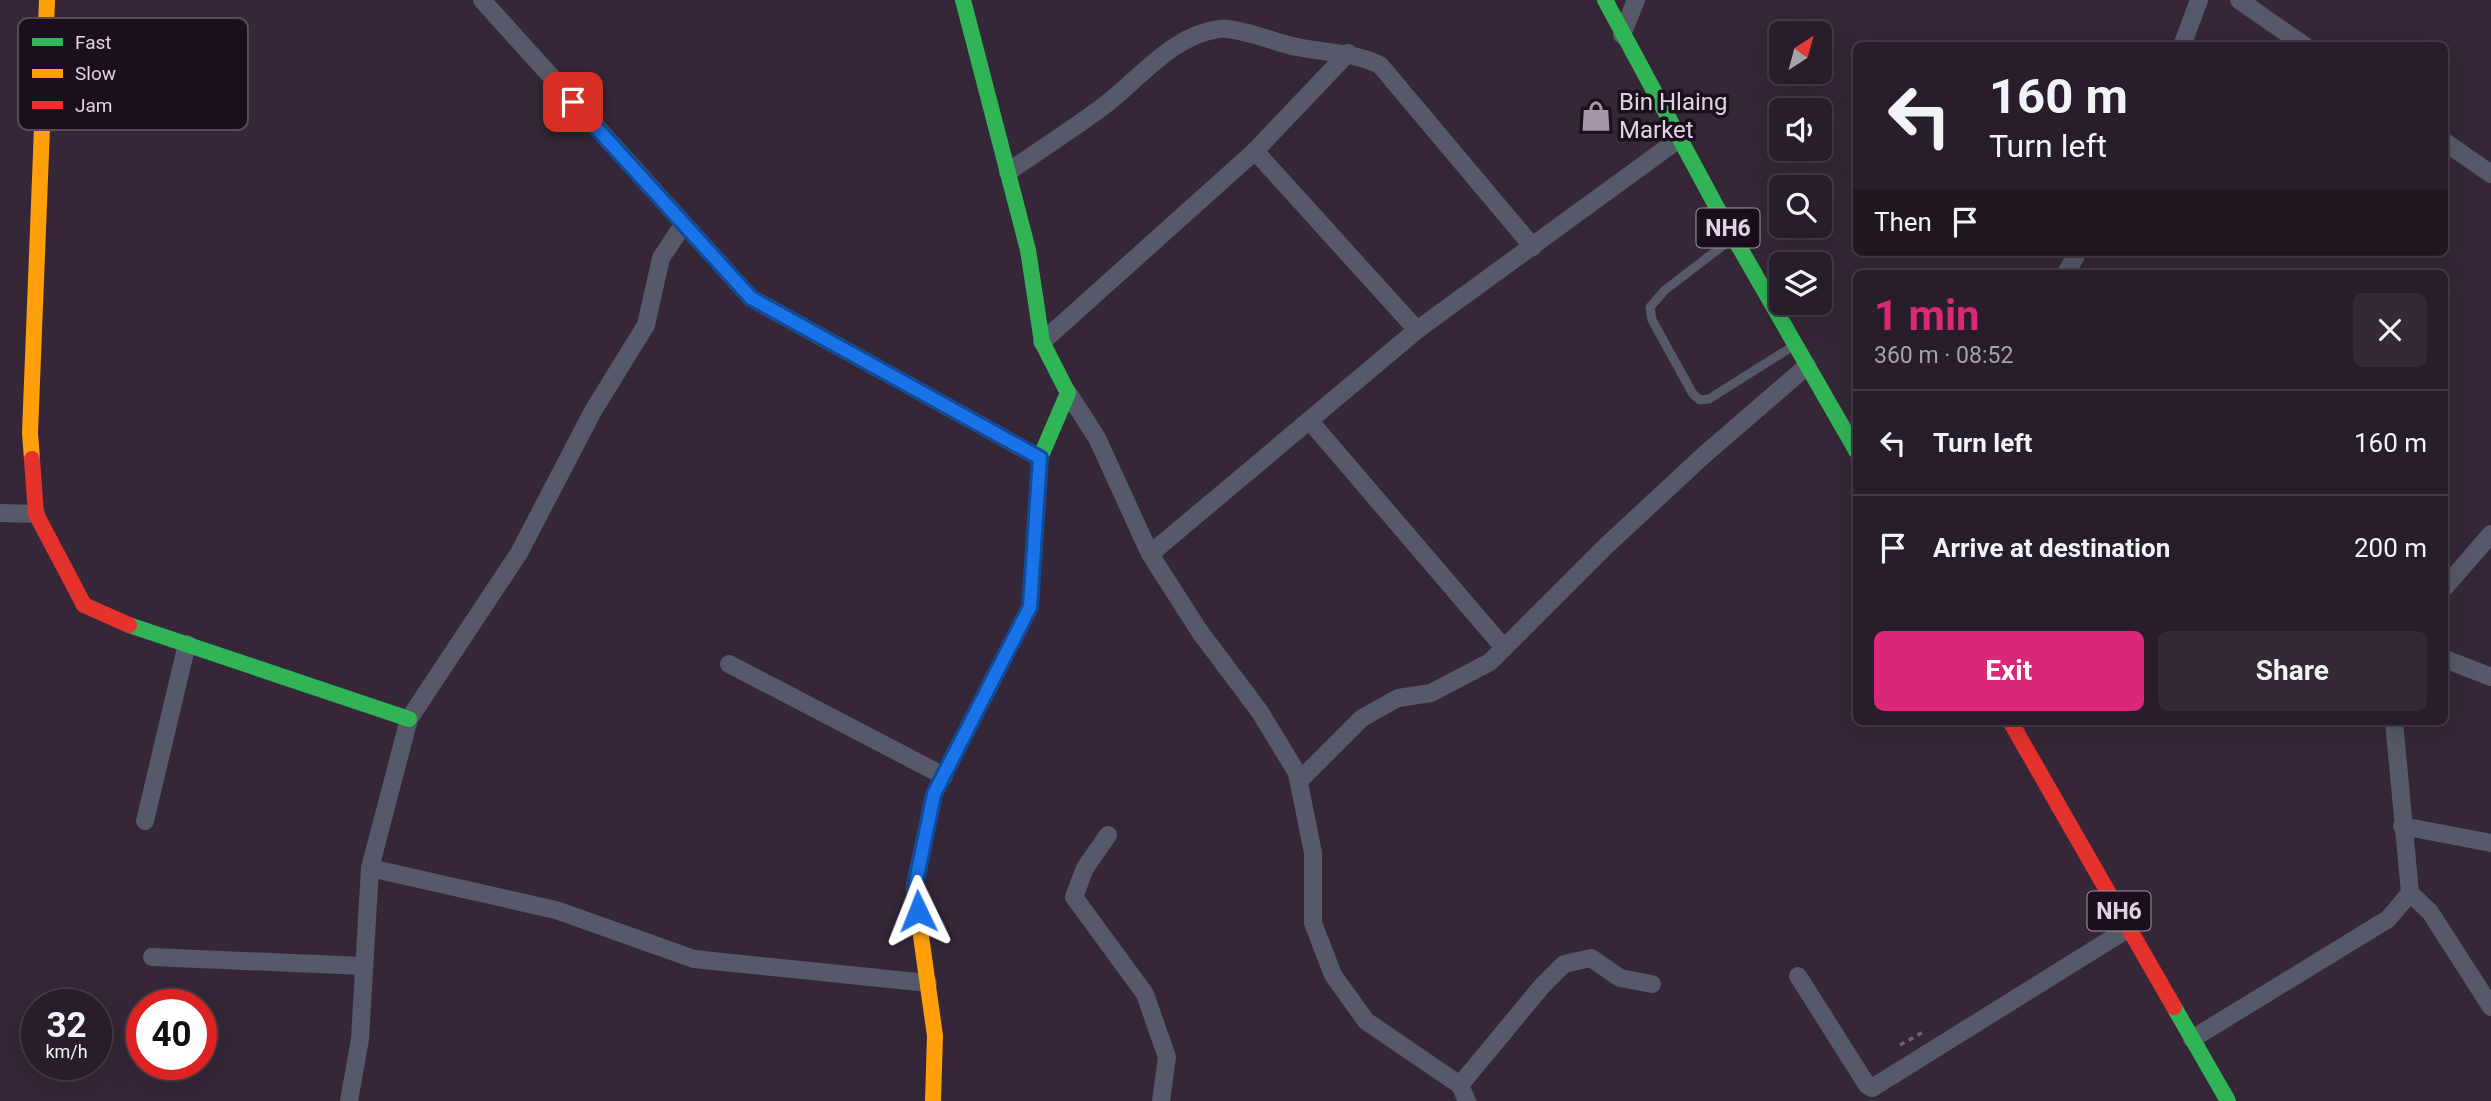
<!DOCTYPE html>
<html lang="en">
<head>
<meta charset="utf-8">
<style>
	body { margin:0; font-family:Roboto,sans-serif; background:#342a36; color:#f1f3f6; height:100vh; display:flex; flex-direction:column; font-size:26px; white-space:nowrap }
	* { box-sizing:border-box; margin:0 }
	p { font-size:23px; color:#a5a2a8 }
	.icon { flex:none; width:38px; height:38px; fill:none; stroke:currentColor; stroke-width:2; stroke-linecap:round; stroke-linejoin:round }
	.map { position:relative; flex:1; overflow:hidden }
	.sheet { position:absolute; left:1853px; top:270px; width:595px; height:455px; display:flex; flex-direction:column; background:#281d2a; border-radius:10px; box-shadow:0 7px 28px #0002,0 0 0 2px #443b47 }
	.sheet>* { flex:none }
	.hud { position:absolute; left:1853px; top:42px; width:595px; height:214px; border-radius:10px; box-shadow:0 7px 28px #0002,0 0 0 2px #443b47; background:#281d2a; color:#f1f3f6; overflow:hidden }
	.needle { width:46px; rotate:36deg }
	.controls { position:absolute; left:1769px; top:21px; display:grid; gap:14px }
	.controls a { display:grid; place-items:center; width:63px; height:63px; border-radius:10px; background:#281d2a; box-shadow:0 7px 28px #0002,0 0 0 2px #443b47; font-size:35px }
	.speed { position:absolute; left:21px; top:989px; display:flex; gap:14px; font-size:35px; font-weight:700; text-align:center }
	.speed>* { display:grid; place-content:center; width:91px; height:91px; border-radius:50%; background:#281d2a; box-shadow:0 7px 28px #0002,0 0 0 2px #443b47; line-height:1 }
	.speed small { font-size:18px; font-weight:400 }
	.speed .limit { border:10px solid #d22; background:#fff; color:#111 }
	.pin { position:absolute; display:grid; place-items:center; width:60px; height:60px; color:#fff; margin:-30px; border-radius:14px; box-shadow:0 4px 10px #0006 }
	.me { position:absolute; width:77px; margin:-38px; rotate:358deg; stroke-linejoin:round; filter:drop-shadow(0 0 5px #0008) }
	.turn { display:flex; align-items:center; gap:24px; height:147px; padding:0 21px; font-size:32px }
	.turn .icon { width:91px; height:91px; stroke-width:2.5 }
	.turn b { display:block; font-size:49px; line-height:60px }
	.then { display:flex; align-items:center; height:66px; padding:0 21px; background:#0003; gap:14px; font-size:26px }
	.round { display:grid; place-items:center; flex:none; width:74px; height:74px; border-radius:10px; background:#342a36 }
	.summary { display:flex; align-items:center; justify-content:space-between; height:119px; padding:0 21px }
	h1 { font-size:42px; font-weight:700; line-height:52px; color:#db2777 }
	.cta { display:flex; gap:14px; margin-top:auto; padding:14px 21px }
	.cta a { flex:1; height:80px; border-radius:10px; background:#db2777; color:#fff; font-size:28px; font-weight:700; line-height:80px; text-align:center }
	.cta a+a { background:#342a36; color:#f1f3f6 }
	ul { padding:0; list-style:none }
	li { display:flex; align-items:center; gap:21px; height:105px; padding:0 21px; border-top:2px solid #443b47 }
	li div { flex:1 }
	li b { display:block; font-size:26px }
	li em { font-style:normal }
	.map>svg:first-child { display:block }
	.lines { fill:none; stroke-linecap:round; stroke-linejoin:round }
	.path { stroke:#676674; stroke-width:3.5; stroke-dasharray:5 5; stroke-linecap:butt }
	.lane { stroke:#555969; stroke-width:9 }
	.street { stroke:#555969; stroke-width:18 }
	.fast { stroke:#30b455; stroke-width:16 }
	.slow { stroke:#ff9f0a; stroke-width:16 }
	.jam { stroke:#e5322d; stroke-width:16 }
	.route-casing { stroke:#114b97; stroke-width:18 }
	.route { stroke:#1a73e8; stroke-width:12 }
	.labels { text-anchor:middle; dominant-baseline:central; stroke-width:7; stroke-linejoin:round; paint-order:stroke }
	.shield { fill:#1c0f1d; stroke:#a796a8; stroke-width:2 }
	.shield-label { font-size:23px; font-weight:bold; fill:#e2d0e4 }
	.poi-label { font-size:24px; fill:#e2d0e4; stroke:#1c0f1d; text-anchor:start }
	.key { fill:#1c0f1d; stroke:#574959; stroke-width:2 }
	.key-label { font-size:19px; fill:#e2d0e4 }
</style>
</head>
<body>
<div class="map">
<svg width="2491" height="1101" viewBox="0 0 2491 1101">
	<rect width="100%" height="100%" fill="#362738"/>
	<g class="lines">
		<polyline class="path" points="1900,1045 1925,1031"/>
		<polyline class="lane" points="1729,241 1665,290 1650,307 1652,320 1693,394 1700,400 1709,399 1790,348"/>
		<g class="street">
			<polyline points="482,0 751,298 1040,458"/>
			<polyline points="2239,0 2305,46"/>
			<polyline points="1622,35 1636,0"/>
			<polyline points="2182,46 2199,0"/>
			<polyline points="2445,142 2491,174"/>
			<polyline points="1255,151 1417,330"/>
			<path d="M1008,172C1040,150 1073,129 1105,105C1139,79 1174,34 1219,29C1239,27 1276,43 1297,47C1326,53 1353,52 1380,65L1533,247"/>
			<polyline points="2066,273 2078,252"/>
			<polyline points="1042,342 1255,151 1348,53"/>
			<polyline points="1068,393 1097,438 1150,554 1200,632 1260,712 1297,773 1313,853 1313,923 1333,975 1366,1021 1460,1085 1467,1101"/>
			<polyline points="1309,420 1504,648"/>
			<polyline points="0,513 36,514"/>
			<polyline points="1150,554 1417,330 1679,139"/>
			<polyline points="2445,587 2491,534"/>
			<polyline points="2445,659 2491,677"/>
			<polyline points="729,664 944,776"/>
			<polyline points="1299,781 1362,718 1398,698 1431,693 1490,662 1606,546 1704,455 1807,366"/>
			<polyline points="145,821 187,644"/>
			<polyline points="2402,826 2491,843"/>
			<polyline points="1108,835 1085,868 1074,897 1145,994 1167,1057 1161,1101"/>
			<polyline points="370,868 556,910 694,959 928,983"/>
			<polyline points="2410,893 2430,912 2491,1007"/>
			<polyline points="152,957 363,966"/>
			<polyline points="1798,976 1867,1085 1872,1088 2129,928"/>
			<polyline points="2192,1039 2388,919 2410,893 2394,721"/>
			<polyline points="1460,1085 1542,986 1564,964 1591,958 1620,978 1652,984"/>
			<polyline points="349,1101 360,1039 370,868 409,719 519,553 593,411 646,325 661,258 683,225"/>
		</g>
		<g class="fast">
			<polyline points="963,0 1028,250 1042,342 1068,393 1040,458 1030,607 1015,636"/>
			<polyline points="1605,0 1722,217 1857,452"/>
			<polyline points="129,625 409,719"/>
			<polyline points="2174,1007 2228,1101"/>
		</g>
		<g class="slow">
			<polyline points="32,459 30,433 47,0"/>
			<polyline points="933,1101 935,1036 914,886 934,794 1015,636"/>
		</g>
		<g class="jam">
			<polyline points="32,459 36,514 84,605 129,625"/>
			<polyline points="2010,721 2174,1007"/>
		</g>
	</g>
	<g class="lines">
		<defs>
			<polyline id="route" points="573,102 751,298 1040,458 1030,607 934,794 915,886 918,911"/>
		</defs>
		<use href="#route" class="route-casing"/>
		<use href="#route" class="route"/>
	</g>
	<defs>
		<symbol id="shop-bare" viewBox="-9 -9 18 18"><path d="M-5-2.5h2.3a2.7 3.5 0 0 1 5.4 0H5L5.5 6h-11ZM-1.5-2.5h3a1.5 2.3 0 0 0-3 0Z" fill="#a695a8" stroke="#1c0f1d" stroke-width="2.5" paint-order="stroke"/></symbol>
	</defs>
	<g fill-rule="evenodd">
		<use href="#shop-bare" x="1574" y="94" width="44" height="44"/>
	</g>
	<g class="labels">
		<g class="shield">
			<rect x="1696.5" y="208.5" width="63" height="39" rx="5"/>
			<rect x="2087.5" y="891.5" width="63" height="39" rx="5"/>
		</g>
		<g class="shield-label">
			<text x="1728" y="228">NH6</text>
			<text x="2119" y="911">NH6</text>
		</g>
		<g class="poi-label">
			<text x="1619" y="102">Bin Hlaing<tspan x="1619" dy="28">Market</tspan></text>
		</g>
	</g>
	<rect x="18" y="18" width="230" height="112" rx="10" class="key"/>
	<rect x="32" y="38" width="31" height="8" fill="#30b455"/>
	<rect x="32" y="69" width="31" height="9" fill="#ff9f0a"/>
	<rect x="32" y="101" width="31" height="8" fill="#e5322d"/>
	<g class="key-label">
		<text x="75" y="49">Fast</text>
		<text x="75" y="80">Slow</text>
		<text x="75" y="112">Jam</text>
	</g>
</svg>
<div class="controls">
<a><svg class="needle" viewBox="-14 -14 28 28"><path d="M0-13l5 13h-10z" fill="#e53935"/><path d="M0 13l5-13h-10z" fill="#a5a2a8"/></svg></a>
<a><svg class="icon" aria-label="sound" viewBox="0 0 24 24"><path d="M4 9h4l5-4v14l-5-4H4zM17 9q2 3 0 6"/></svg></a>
<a><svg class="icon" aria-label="search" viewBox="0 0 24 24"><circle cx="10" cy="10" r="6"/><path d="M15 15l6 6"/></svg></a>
<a><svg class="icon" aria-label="layers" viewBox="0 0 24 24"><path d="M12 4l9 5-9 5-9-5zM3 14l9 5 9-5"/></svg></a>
</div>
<div class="speed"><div>32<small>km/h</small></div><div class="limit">40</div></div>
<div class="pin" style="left:573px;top:102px;background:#d93025"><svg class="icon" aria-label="arrive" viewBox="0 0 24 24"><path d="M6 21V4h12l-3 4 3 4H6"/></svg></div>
<svg class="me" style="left:918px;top:911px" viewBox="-20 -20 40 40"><path d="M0-17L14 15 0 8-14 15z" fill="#1a73e8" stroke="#fff" stroke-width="4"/></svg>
<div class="hud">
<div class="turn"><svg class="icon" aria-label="left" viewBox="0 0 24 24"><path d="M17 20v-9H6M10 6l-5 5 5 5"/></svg><div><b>160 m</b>Turn left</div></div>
<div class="then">Then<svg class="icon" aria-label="arrive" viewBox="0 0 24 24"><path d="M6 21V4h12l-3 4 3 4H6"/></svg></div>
</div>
<section class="sheet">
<div class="summary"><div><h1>1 min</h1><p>360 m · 08:52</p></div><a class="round"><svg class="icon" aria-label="close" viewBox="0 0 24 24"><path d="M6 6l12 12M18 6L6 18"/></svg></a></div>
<ul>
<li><svg class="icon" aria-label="left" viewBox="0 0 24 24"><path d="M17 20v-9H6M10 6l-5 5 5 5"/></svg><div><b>Turn left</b></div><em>160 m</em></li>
<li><svg class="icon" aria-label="arrive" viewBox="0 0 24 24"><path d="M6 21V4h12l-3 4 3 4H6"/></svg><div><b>Arrive at destination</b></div><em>200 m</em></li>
</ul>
<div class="cta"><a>Exit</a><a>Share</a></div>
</section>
</div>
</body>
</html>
